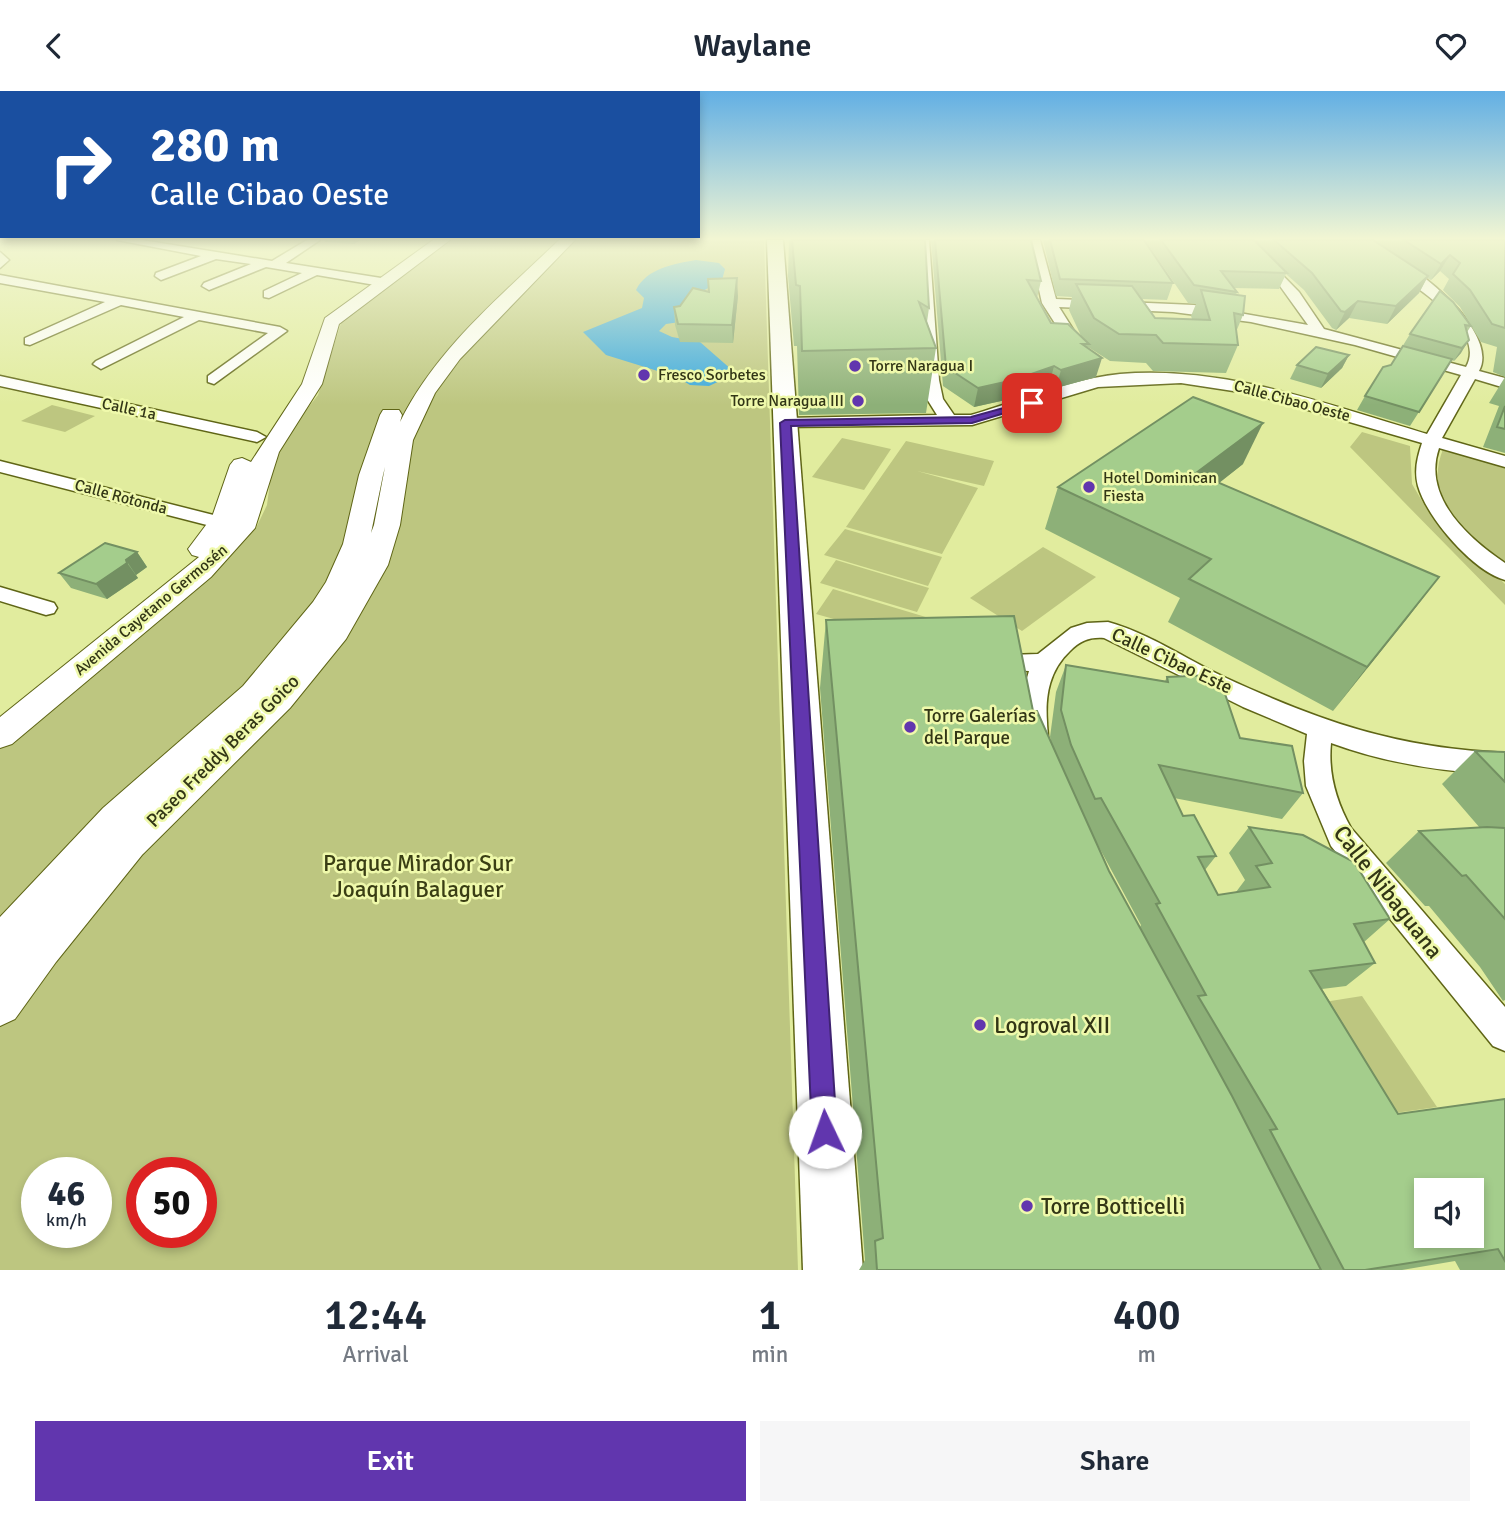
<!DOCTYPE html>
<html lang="en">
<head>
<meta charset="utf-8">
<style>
	body { margin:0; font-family:Signika,sans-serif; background:#f6f6f7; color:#1f2937; height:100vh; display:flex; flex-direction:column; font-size:26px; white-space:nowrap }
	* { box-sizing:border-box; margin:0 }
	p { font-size:23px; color:#747a83 }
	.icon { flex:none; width:38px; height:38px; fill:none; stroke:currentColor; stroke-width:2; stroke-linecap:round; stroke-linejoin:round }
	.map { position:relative; height:1179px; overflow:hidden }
	.sheet { display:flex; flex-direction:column; background:#fff; flex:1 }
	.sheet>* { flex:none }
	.hud { position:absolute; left:0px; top:0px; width:700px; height:147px; box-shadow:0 4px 10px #0003; background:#1a4fa0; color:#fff; overflow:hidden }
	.fabs { position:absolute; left:1414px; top:1087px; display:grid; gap:14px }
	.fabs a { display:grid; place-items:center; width:70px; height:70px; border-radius:0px; background:#fff; box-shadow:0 4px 10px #0003; font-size:35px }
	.speed { position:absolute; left:21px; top:1066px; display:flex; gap:14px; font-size:35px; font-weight:700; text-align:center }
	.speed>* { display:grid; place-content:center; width:91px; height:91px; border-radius:50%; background:#fff; box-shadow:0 4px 10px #0003; line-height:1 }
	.speed small { font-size:18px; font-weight:400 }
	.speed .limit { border:10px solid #d22; background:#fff; color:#111 }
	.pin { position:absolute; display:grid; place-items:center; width:60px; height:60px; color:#fff; margin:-30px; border-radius:14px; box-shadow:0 4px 10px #0006 }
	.me { position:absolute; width:77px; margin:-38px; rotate:357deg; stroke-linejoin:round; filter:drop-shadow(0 0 5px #0008) }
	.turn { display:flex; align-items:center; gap:24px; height:147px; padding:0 35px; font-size:32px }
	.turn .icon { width:91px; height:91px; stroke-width:2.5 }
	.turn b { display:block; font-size:49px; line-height:60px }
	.eta { display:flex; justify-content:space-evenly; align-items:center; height:119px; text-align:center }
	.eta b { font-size:42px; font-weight:600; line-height:49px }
	.action { display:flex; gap:14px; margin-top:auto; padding:14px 35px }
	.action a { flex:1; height:80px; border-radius:0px; background:#6136ae; color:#fff; font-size:28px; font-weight:600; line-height:80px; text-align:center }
	.action a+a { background:#f6f6f7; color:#1f2937 }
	header { display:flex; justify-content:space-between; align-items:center; height:91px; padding:0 35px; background:#fff; font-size:32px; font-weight:600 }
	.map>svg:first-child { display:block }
	.green { fill:#bdc680; fill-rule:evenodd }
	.water { fill:#3aa8de }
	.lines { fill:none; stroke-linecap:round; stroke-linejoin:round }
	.minor-casing { stroke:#5f6516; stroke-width:3 }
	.tertiary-casing { stroke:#5f6516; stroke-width:2 }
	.secondary-casing { stroke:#5f6516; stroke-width:3 }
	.minor { fill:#fff; fill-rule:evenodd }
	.tertiary { fill:#fff; fill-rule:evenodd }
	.secondary { fill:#fff; fill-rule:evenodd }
	.wall { fill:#8db078; fill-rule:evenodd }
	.shaded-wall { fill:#739062 }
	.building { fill:#a4cd8c; stroke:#739062; stroke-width:2; fill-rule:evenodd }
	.route { fill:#6136ae; stroke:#3f2371; stroke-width:2 }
	.poi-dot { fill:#6136ae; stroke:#eff9ab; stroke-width:2.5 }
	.labels { text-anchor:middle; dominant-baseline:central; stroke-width:5; stroke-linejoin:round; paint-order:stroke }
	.far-poi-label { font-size:16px; fill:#323616; stroke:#eff9ab; text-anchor:start }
	.far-street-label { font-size:16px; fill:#323616; stroke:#eff9ab }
	.street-label { font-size:19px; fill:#323616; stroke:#eff9ab }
	.poi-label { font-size:19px; fill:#323616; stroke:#eff9ab; text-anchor:start }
	.near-park-label { font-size:23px; fill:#3a3e14; stroke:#eff9ab }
	.near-street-label { font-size:23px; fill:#323616; stroke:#eff9ab }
	.near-poi-label { font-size:23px; fill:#323616; stroke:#eff9ab; text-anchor:start }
</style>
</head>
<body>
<header><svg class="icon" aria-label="back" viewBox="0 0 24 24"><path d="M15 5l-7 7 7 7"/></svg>Waylane<svg class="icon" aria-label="heart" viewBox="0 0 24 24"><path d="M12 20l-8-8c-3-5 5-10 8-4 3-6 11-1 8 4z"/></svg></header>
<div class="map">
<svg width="1505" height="1179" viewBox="0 0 1505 1179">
	<rect width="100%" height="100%" fill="#e1ec9e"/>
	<g class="green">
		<path d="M449,149H764L798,1179H0V657L256,437L267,414L272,375L285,346L318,304L342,229ZM37,1082H96V1141H37ZM142,1082H201V1141H142Z"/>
		<polygon points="52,314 95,325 65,341 21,330"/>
		<polygon points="1362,341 1410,355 1412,393 1428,420 1505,493 1505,514 1350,356"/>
		<polygon points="842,347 891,358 864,399 812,386"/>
		<polygon points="906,350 994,370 984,395 917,380 978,397 942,463 846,436"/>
		<path d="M1443,358L1505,376V475C1468,444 1422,412 1443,358Z"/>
		<polygon points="845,438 942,466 928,495 824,464"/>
		<polygon points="1043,456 1096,486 1022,540 970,507"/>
		<polygon points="836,469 929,497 917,521 820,492"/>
		<polygon points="833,498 929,527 916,551 816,523"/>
		<polygon points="1362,905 1437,1016 1367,1026 1299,915"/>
	</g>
	<path class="water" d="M696,169L719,172L725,178L722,189L696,204L680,231L666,233L659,240L672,246L700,251L732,279L726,287L709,295L690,294L677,286L606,264L583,241L642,217L644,207L636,199C647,177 674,173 696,169Z"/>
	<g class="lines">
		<defs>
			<g id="minor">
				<polygon points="117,149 142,149 272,170 307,149 320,149 286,172 381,187 387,191 381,195 317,184 269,207 264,206 264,200 302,182 266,176 209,199 202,195 204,192 251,173 216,168 161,189 155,185 156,182 201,165"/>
				<path d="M917,149H929L939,289L943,308L954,324H971C1019,310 1070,288 1120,283C1225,274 1328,314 1427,343L1461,284L1355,254L1251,231L1173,221L1059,216L1086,259L1084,262H1074L1042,212L1028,149H1040L1056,208L1194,214L1308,234L1280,195L1236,149H1248L1299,201L1324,238L1466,276C1493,228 1373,174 1349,149C1383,146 1504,235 1479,280L1505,287V297L1475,288L1442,347L1505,365V376L1439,357C1422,406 1468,447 1505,472V489C1473,480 1427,427 1418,395C1414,380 1417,367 1422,352L1253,303L1181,292L1098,296L972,334L779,336L776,332L779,328L785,327L937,324L927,308L923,289Z"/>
				<polygon points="0,161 9,169 0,177"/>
				<polygon points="0,184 280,236 287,240 214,293 208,291 208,285 268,242 199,229 101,278 93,273 96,270 184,226 121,214 30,254 25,253 25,247 105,211 0,192"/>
				<polygon points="0,285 257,341 266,346 257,351 0,295"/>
				<polygon points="0,370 249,433 252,437 242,443 0,381"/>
				<polygon points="0,496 54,512 57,517 54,522 46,524 0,510"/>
				<path d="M1108,531C1148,542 1186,568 1224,586C1321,631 1397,657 1505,662V684C1445,681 1388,673 1331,652C1328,683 1336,710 1351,737L1505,916V960L1493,955L1331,755L1306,695L1304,670L1307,643L1243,616L1104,547C1089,546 1080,550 1070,560C1050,579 1045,603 1047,631C1047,641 1050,648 1045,657L1036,660L1027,657C1015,635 1022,603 1029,580L984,577L980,571L984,565L1038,563L1071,537L1087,532Z"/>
			</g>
			<g id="tertiary">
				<polygon points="433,149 450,149 339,233 322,293 279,361 255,437 211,486 12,653 0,657 0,626 199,466 192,464 188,458 212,426 230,374 234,369 242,367 251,371 302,293 325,227"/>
				<path d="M559,149H575L460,268L435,302L413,349L400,434L388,474L346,548L290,617L142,764L56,871L15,928L0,935V826L103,717L243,595L313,511L326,491L343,453L359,384L380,324L383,319H399L402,324L400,331C436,258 501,205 559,149ZM385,376L374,434L371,442L383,384Z"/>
			</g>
			<polygon id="secondary" points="767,149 783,149 863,1179 803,1179"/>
		</defs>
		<use href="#minor" class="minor-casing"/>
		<use href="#tertiary" class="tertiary-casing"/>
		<use href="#secondary" class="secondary-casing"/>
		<use href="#minor" class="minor"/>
		<use href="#tertiary" class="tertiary"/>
		<use href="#secondary" class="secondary"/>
	</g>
	<g class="wall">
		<polygon points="324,149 360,149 354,153 325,151"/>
		<polygon points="789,149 925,149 929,217 927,231 936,257 926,322 799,324 797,255 794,255 788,185"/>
		<polygon points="931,149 1031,149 1041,190 1037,207 1051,232 1082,247 1069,219 1072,206 1056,205 1043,149 1144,149 1173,192 1167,209 1142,208 1155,227 1192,228 1191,225 1196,213 1188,212 1145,149 1505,149 1505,362 1483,356 1499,315 1489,312 1505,286 1493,281 1497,256 1481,251 1471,235 1467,241 1461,262 1454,270 1452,269 1410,335 1357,319 1365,305 1391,274 1410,243 1440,200 1471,235 1460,216 1443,199 1449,188 1440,180 1431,189 1427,187 1419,202 1387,233 1349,227 1336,239 1332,237 1304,199 1286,183 1279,198 1234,197 1237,201 1236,204 1243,224 1236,241 1238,254 1226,282 1153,280 1146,272 1110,270 1088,256 1096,286 1056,297 1049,294 1010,308 974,316 943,295"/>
		<polygon points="738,205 733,252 680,251 675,234 674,216"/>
		<polygon points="1349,264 1342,277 1321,297 1290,288 1297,274"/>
		<polygon points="1243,373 1219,392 1439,486 1333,620 1168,531 1180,507 1045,438 1058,396"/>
		<polygon points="137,461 147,476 136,484 138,487 107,508 71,497 59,482"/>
		<path d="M826,529L1033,620L1052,654L1050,646L1056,601L1066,574L1165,590L1167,586L1303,702L1282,728L1174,707L1183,725L1216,765L1205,779L1218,804L1236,801L1245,789L1229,762L1249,736L1390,828L1364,851L1375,872L1346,895L1322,898L1398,1023L1505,1008V1179H1460L1455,1170L1402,1179H859L865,1169L820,597ZM1094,747L1141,834L1140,836L1109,780Z"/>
		<polygon points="1475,660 1505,661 1505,909 1503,910 1480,876 1429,815 1425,815 1386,772 1419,740 1480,737 1442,693"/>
	</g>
	<g class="shaded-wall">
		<polygon points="352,149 360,149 354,153"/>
		<polygon points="1450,164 1440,180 1431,189 1441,173"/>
		<polygon points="1428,185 1419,202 1387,233 1396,215"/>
		<polygon points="737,187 738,205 733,252 732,234"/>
		<polygon points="1358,210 1349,227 1336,239 1345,221"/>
		<polygon points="1469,249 1461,262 1454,270 1462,257"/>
		<polygon points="1349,264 1342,277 1321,297 1328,283"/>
		<polygon points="1102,267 1096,286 1056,297 1061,279"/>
		<polygon points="1054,275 1049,294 1010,308 974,316 978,297"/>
		<polygon points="1263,332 1243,373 1177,425 1196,382"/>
		<polygon points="137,461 147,476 136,484 126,469"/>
		<polygon points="127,472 138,487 107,508 96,493"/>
		<polygon points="1439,486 1406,529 1333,620 1367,576"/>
	</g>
	<g class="building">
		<polygon points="792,149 925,149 929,217 919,211 936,257 802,260 800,195 796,194"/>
		<polygon points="935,149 1031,149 1041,190 1027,189 1051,232 1068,233 1089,253 1082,253 1102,267 1061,279 1054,275 1014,289 978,297 946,276"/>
		<polygon points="1050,149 1144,149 1173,192 1060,188"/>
		<polygon points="1161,149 1254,149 1287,182 1221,180 1237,201 1194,194"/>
		<polygon points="1274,149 1373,149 1428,185 1396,215 1358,210 1345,221 1341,220 1312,182"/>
		<polygon points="1404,149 1505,149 1505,237 1492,233 1470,199 1453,183 1460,172 1450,164 1441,173"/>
		<polygon points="737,187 732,234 678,233 674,216 680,215 693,197 709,201 708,188"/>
		<polygon points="1076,193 1132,195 1155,227 1210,229 1201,199 1245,205 1243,224 1234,222 1238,254 1163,252 1156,244 1119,243 1094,227"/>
		<polygon points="1440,200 1453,211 1471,235 1465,234 1469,249 1462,257 1410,243"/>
		<polygon points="1403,255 1452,268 1419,321 1365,305 1383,276 1391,274"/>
		<polygon points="1316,256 1349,264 1328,283 1297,274"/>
		<polygon points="1193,306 1263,332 1196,382 1439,486 1367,576 1189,488 1211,468 1058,396"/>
		<polygon points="1505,315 1505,338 1497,336"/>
		<polygon points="105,452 137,461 126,469 127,472 96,493 59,482"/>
		<polygon points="1014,525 1033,620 1037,620 1109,780 1232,1005 1321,1179 877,1179 875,1150 883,1147 826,529"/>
		<path d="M1066,574L1168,591L1167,586L1212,584L1223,597L1240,647L1292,655L1303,702L1159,674L1183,725L1194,724L1216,765L1198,766L1218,804L1270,796L1256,775L1272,772L1249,736L1303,744L1354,771L1390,828L1354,833L1375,872L1310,880L1398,1023L1505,1008V1170L1498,1158L1365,1179H1344L1270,1039L1277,1038L1198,905L1206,904L1156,813L1160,812L1101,707L1095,708L1071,654L1061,619ZM1426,1099H1472V1144H1426Z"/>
		<polygon points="1475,660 1505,661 1505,691"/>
		<polygon points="1487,736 1505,737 1505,828 1466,784 1462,785 1419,740"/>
	</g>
	<linearGradient id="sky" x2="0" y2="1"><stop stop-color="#62afe4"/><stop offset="0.47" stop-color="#f2f6d3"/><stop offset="1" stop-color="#f2f6d3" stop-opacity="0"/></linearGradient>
	<rect width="1505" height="314" fill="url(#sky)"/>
	<polygon class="route" points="1029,310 1038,312 972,332 791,335 837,1041 833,1049 825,1053 816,1049 812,1041 780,332 785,329 971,326"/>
	<g class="poi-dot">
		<circle cx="855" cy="275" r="7"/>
		<circle cx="644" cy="284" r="7"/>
		<circle cx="858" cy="310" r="7"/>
		<circle cx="1089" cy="396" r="7"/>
		<circle cx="910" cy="636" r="7"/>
		<circle cx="980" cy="934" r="7"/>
		<circle cx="1027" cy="1115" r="7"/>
	</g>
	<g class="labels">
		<g class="far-poi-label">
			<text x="869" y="275">Torre Naragua I</text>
			<text x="658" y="284">Fresco Sorbetes</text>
			<text x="844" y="310" text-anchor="end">Torre Naragua III</text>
			<text x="1103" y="387">Hotel Dominican<tspan x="1103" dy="18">Fiesta</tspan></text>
		</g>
		<g class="far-street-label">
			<text transform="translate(1292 310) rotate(15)">Calle Cibao Oeste</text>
			<text transform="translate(129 318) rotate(12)">Calle 1a</text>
			<text transform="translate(121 406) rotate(15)">Calle Rotonda</text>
			<text transform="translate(151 519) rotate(-40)">Avenida Cayetano Germosén</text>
		</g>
		<g class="street-label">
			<text transform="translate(1172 570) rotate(25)">Calle Cibao Este</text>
			<text transform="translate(223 660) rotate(-45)">Paseo Freddy Beras Goico</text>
		</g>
		<g class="poi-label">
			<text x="924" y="625">Torre Galerías<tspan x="924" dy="22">del Parque</tspan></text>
		</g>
		<g class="near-park-label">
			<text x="418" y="772">Parque Mirador Sur<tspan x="418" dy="26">Joaquín Balaguer</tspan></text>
		</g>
		<g class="near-street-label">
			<text transform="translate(1388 801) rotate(52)">Calle Nibaguana</text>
		</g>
		<g class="near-poi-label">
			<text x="994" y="934">Logroval XII</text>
			<text x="1041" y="1115">Torre Botticelli</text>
		</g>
	</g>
</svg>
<div class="fabs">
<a><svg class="icon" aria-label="sound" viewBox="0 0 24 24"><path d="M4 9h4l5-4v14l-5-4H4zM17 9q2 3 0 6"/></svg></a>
</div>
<div class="speed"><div>46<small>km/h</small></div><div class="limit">50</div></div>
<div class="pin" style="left:1032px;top:312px;background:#d93025"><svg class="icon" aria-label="arrive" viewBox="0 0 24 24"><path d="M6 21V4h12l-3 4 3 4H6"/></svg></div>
<svg class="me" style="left:825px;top:1041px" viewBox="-20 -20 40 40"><circle r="19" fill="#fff"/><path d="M0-13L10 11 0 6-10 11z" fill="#6136ae"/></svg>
<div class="hud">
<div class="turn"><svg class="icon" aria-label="right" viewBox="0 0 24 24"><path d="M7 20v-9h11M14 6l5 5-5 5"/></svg><div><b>280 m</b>Calle Cibao Oeste</div></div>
</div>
</div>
<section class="sheet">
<div class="eta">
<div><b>12:44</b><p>Arrival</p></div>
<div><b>1</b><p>min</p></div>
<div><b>400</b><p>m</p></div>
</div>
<div class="action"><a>Exit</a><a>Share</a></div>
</section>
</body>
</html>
